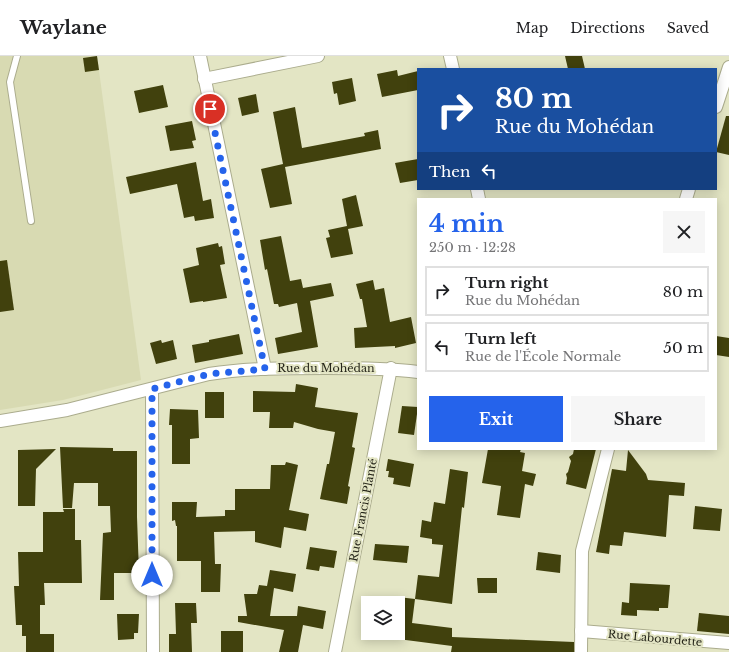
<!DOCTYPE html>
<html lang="en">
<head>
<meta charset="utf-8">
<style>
	body { margin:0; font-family:"Libre Baskerville",serif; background:#f6f6f6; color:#202124; height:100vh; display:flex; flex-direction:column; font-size:15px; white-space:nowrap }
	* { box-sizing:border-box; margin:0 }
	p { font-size:13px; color:#757577 }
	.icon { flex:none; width:22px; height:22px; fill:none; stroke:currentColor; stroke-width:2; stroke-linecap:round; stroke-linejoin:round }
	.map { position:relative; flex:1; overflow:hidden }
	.panel { position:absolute; left:417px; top:142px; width:300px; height:252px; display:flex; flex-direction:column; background:#fff; border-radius:0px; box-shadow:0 2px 10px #0003 }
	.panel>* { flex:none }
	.guide { position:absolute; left:417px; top:12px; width:300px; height:122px; border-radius:0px; box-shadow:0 2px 10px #0003; background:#1a4fa0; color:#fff; overflow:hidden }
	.buttons { position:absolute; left:361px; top:540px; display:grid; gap:8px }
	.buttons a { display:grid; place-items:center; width:44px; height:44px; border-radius:0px; background:#fff; box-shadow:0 2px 10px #0003; font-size:20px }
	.pin { position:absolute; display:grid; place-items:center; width:34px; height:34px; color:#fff; margin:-17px; border:2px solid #fff; border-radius:50%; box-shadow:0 1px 4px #0007 }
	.me { position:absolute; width:44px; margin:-22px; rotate:0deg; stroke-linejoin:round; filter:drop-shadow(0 0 3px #0008) }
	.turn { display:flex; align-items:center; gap:14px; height:84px; padding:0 12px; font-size:18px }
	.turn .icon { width:52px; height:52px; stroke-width:2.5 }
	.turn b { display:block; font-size:28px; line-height:34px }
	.then { display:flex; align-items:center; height:38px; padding:0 12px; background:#0003; gap:8px; font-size:15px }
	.round { display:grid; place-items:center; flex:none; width:42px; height:42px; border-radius:0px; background:#f6f6f6 }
	.summary { display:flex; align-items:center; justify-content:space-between; height:68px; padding:0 12px }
	h1 { font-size:24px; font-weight:700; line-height:30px; color:#2563eb }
	.button { display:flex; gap:8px; margin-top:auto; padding:8px 12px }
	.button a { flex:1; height:46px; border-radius:0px; background:#2563eb; color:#fff; font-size:16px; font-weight:700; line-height:46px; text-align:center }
	.button a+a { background:#f6f6f6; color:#202124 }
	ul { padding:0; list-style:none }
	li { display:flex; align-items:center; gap:12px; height:50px; margin:0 8px 6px; padding:0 4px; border:2px solid #e0e0e0; border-radius:0px }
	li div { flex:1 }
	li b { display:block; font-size:15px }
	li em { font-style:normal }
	header { display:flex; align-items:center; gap:24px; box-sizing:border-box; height:56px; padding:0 20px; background:#fff; border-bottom:1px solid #e0e0e0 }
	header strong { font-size:19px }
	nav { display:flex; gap:22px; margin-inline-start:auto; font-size:14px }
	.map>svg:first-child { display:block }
	.built { fill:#d8dab2 }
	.building { fill:#41410d }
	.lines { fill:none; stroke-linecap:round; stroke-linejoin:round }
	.service-casing { stroke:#abac8d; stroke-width:8 }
	.minor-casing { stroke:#abac8d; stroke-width:14 }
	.service { stroke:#fff; stroke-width:6 }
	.minor { stroke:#fff; stroke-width:12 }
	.route { stroke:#2563eb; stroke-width:7; stroke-dasharray:0 12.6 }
	.labels { text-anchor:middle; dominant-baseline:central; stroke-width:4; stroke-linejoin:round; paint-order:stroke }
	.street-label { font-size:11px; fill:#26261a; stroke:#e3e5c4 }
</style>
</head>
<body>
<header>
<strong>Waylane</strong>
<nav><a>Map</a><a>Directions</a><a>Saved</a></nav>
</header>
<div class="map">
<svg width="729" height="596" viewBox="0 0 729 596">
	<rect width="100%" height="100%" fill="#e3e5c4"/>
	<polygon class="built" points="0,0 97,0 141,324 63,344 0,354"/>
	<g class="building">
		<polygon points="97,0 99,14 85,16 83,2"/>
		<polygon points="565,0 582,0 585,13 568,13"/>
		<polygon points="397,14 398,20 418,15 418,34 382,41 377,18"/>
		<polygon points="352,22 356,45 339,49 337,37 334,38 332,26"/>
		<polygon points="163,29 168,51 139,57 134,35"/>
		<polygon points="256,38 259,56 242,60 238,42"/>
		<polygon points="295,51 302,92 365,80 364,77 378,74 381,93 285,111 292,148 270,152 261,113 283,108 273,56"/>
		<polygon points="726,60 729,60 729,99 716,96"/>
		<polygon points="192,65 196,84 192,85 194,92 170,95 165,70"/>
		<polygon points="418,103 418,124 400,127 395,107"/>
		<polygon points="196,106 203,145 211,143 214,162 195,165 194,160 184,162 177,128 130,138 126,121"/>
		<polygon points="356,139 363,170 348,173 353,198 331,202 326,182 330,181 328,174 347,170 342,143"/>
		<polygon points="281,180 290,225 301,223 303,232 331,227 334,240 310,245 318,291 278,298 275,282 302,276 297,247 279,251 278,248 274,248 267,213 265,214 260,184"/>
		<polygon points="218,187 219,191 222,190 225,208 220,209 227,242 203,246 203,245 190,247 183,213 199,209 196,192"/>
		<polygon points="7,204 14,254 0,256 0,205"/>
		<polygon points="373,224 375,234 384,232 390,266 411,261 416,287 395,292 395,290 355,292 354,272 367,271 362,243 360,243 356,228"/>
		<polygon points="239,278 243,298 195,307 192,289 209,286 209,284"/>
		<polygon points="716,280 729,282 729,301 716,299"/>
		<polygon points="161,284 162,287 173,284 177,303 156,308 150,287"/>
		<polygon points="296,328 318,332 315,351 358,357 352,391 355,392 348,430 350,431 347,448 320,443 327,408 329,408 335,376 318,373 294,366 293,372 269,372 270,356 253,356 253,335 295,336"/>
		<rect x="205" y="336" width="19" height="26"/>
		<polygon points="402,350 418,351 414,379 398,377"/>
		<polygon points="170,353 198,354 199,382 190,383 190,408 172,408 172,369 169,369"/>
		<polygon points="60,391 113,392 113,395 137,395 137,461 139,517 114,517 114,544 100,544 103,477 111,476 110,450 98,450 98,427 74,427 72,452 63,452"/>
		<polygon points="56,393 36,413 35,450 18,450 18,394"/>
		<polygon points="488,393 521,393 520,396 525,397 522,415 536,418 533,430 525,428 520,462 497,459 501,430 482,427"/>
		<polygon points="574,393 596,393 586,433 566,428 567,422 566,418 568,416 571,405 569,401 573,398"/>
		<polygon points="628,394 646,418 648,424 685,427 684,440 669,439 666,481 624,476 622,490 610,489 609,498 596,496 612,413 626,415"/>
		<polygon points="388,403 414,408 410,431 393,428 394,422 388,421 389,415 386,415"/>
		<polygon points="286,406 298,409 289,454 309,458 306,475 284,471 281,492 255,486 255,475 214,476 215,508 221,508 220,536 201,536 201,505 177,505 177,470 176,470 175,464 172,465 172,446 197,446 196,461 225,460 225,454 235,454 235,433 270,433 271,409 285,409"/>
		<polygon points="450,413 468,416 464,452 462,451 452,548 415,543 412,567 452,572 452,585 452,581 574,586 574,596 451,596 452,590 398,583 398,541 415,543 418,519 439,521 443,489 432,488 432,483 420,481 422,464 431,466 434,446 445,448"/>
		<polygon points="695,450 722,453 720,475 693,473"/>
		<polygon points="63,453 75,453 75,484 81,484 82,527 44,527 45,549 40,549 40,578 54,578 54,596 26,596 26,580 22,580 22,569 16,569 14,530 19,530 18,496 43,496 43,456 64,456"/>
		<polygon points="375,488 409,490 407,507 373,504"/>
		<polygon points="310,491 337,495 334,512 320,510 319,515 306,513"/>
		<polygon points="538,496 561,499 560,517 536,514"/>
		<polygon points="270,514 296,518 293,536 274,532 270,560 297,560 298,550 326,555 323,573 303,569 298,596 279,596 284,574 238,566 238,560 247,560 244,538 257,538 259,529 267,530"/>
		<polygon points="477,522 497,522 497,537 478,537"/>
		<polygon points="630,527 670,529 668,552 659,552 659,555 637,554 637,560 621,559 622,546 629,547"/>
		<polygon points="175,547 196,547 197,567 191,567 192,596 169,596 169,578 176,578"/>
		<polygon points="699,557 729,560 729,578 697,575"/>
		<polygon points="117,558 139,558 138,577 134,577 134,583 118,584"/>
		<rect x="221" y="575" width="22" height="21"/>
	</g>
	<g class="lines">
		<defs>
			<polyline id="service" points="17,0 10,26 31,165"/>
			<g id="minor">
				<polyline points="200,0 265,313"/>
				<polyline points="450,0 453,13"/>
				<polyline points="204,23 318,0"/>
				<polyline points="716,51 729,11"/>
				<polyline points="477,133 479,143"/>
				<polyline points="686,143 689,133"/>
				<polyline points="152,333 153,596"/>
				<path d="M0,365L67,354L209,318C248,312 287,312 326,312C357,312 387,312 418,316"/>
				<polyline points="581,575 729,587"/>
				<polyline points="335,596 391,312"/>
				<polyline points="581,596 582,495 608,393"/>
			</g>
		</defs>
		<use href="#service" class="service-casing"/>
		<use href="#minor" class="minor-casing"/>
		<use href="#service" class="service"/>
		<use href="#minor" class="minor"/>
	</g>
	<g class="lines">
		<polyline class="route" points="152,519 152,333 209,318 265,313 210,53"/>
	</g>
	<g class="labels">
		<g class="street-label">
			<text x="326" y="312">Rue du Mohédan</text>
			<text transform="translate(363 454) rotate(-79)">Rue Francis Planté</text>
			<text transform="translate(655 582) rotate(5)">Rue Labourdette</text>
		</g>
	</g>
</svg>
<div class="buttons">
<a><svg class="icon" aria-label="layers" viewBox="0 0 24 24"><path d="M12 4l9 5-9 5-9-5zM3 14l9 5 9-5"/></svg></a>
</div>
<div class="pin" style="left:210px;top:53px;background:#d93025"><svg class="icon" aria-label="arrive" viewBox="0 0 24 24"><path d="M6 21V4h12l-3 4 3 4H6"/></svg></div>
<svg class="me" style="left:152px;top:519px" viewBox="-20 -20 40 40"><circle r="19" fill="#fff"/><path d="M0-13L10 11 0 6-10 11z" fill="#2563eb"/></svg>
<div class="guide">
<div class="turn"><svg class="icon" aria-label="right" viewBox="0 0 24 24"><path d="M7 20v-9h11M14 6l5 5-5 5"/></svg><div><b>80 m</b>Rue du Mohédan</div></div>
<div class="then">Then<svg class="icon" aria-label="left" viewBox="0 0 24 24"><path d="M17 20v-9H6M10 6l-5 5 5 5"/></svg></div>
</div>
<section class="panel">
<div class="summary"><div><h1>4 min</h1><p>250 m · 12:28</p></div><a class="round"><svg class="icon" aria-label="close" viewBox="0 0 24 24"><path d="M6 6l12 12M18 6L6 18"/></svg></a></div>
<ul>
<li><svg class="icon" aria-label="right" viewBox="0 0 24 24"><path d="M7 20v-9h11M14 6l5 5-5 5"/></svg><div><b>Turn right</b><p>Rue du Mohédan</p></div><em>80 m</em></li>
<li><svg class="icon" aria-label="left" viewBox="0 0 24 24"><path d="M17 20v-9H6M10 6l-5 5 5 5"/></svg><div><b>Turn left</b><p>Rue de l'École Normale</p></div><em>50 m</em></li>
</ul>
<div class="button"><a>Exit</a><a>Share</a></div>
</section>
</div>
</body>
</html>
